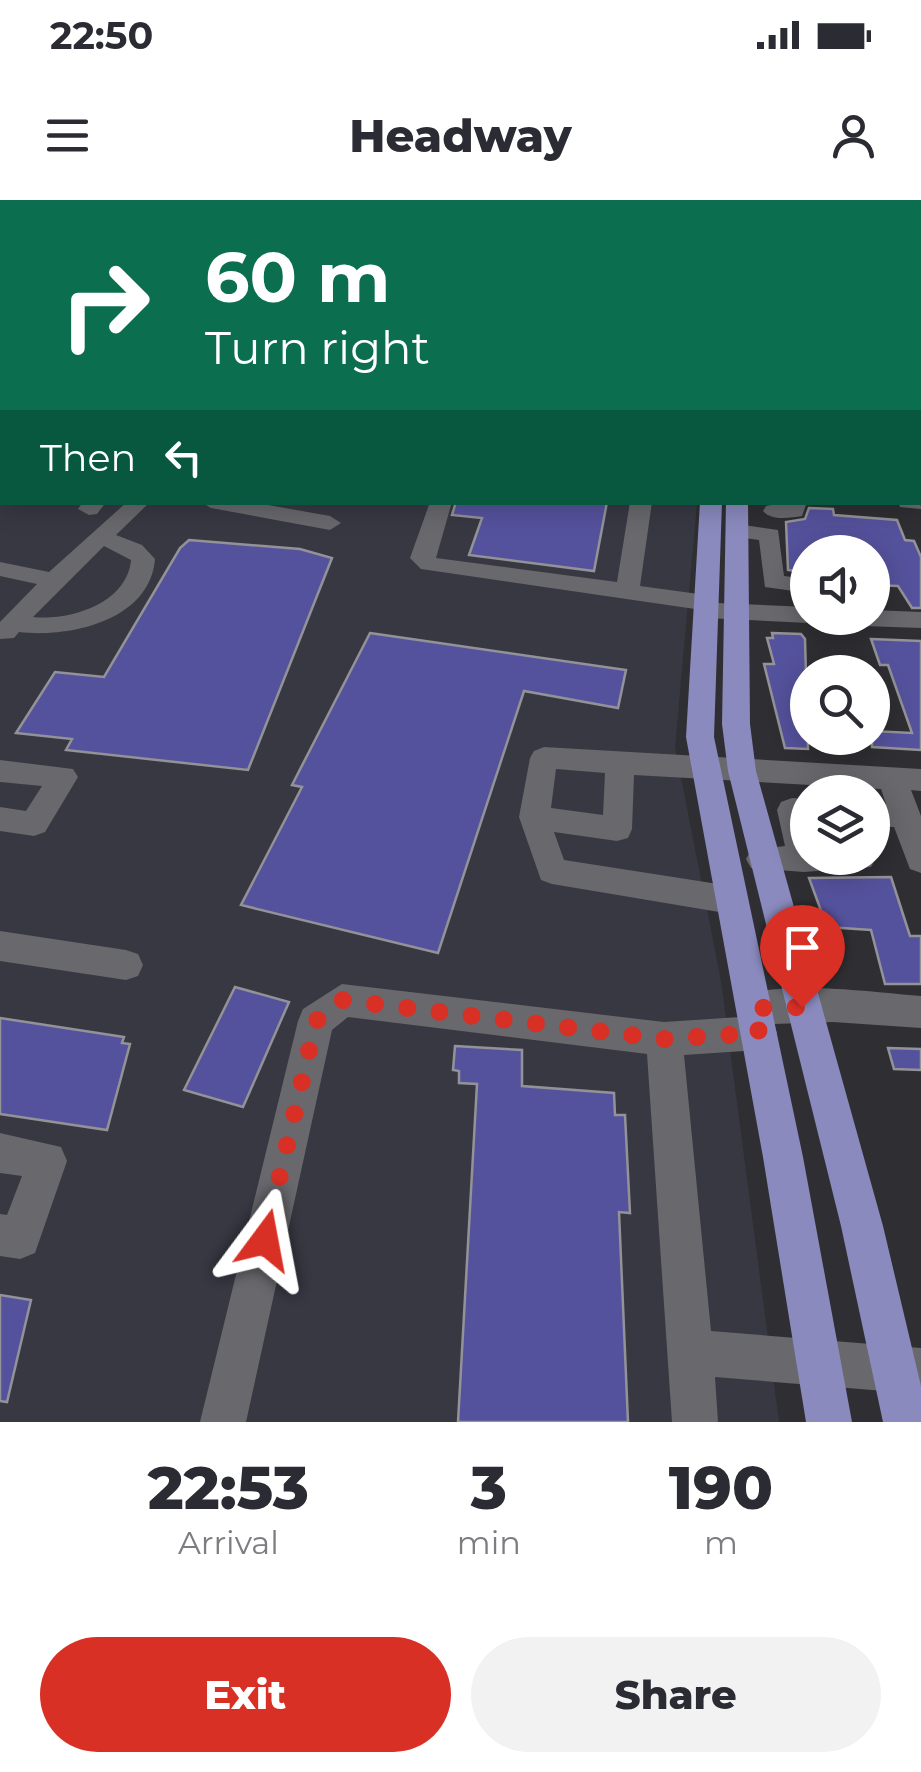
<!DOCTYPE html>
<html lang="en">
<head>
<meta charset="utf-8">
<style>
	body { margin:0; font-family:Montserrat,sans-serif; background:#f2f2f3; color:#2b2b33; height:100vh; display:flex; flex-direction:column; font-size:38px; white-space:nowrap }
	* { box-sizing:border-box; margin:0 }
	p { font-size:32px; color:#7c7c81 }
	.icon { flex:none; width:55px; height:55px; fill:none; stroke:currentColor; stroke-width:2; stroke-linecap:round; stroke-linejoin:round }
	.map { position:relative; height:1222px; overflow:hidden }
	.sheet { display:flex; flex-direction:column; background:#fff; flex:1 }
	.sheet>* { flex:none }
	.hud { position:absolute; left:0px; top:0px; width:922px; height:305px; box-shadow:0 5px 25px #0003; background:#0b6e4f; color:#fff; overflow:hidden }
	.controls { position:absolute; left:790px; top:335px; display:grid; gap:20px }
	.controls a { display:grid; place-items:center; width:100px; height:100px; border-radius:50%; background:#fff; box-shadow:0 5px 25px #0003; font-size:50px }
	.pin { position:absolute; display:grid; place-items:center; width:85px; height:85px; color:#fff; margin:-102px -42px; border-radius:50% 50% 50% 0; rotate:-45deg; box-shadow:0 0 10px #0007 }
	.pin .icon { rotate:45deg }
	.me { position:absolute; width:110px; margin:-55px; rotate:13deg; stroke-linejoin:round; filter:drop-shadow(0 0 8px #0008) }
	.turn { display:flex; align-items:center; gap:35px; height:210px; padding:0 40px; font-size:45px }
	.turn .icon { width:130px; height:130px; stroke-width:2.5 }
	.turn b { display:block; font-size:70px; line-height:85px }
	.then { display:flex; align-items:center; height:95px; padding:0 40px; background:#0003; gap:20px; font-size:38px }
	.eta { display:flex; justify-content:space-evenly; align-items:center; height:170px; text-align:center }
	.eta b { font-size:60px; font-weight:800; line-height:70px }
	.button { display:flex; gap:20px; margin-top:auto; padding:20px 40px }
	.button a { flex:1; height:115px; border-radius:60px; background:#d93025; color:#fff; font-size:40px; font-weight:800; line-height:115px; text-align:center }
	.button a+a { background:#f2f2f3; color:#2b2b33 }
	.status { display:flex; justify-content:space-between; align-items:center; height:70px; padding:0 50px; background:#fff; direction:ltr }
	.status svg { height:28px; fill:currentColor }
	header { display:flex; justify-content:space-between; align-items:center; height:130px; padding:0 40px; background:#fff; font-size:45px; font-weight:800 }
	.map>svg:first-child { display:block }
	.built { fill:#373842 }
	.building { fill:#55529d; stroke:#929297; stroke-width:2.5 }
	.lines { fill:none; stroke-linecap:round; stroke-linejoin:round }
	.minor { fill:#68686d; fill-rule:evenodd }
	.major { fill:#8a8abe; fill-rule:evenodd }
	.rail-casing { stroke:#c1c2c4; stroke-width:4 }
	.rail { stroke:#2f2f33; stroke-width:2.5; stroke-dasharray:9; stroke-linecap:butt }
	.route { stroke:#d93025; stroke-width:18; stroke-dasharray:0 32.4 }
</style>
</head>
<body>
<div class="status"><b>22:50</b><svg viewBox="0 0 49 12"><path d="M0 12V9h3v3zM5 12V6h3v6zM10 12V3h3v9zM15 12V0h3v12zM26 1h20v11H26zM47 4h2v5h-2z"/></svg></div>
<header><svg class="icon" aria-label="menu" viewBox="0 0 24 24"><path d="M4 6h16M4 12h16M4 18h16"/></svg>Headway<svg class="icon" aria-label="person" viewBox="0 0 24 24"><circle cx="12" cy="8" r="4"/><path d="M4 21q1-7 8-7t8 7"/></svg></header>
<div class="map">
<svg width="921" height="1222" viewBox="0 0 921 1222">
	<rect width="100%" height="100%" fill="#2f2f33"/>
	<polygon class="built" points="0,0 589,0 2,2 2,302 697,303 675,547 721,781 779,1222 0,1222"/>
	<g class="building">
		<polygon points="456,302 607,302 594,371 469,355 482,318 452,315"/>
		<polygon points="809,308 833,309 834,315 897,320 905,340 914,341 921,357 921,408 912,408 898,386 872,385 872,352 808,352 808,373 788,370 786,322 805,319"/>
		<polygon points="189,340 300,349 332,358 248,570 66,550 72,539 16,533 55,472 104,477 180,348"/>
		<polygon points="370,433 626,470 618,508 524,491 438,753 241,705 302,587 292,585"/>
		<polygon points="772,433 801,434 805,439 808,549 785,548 764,464 774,464 767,438 773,438"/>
		<polygon points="871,439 921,441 921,550 872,547 872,531 912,533 888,465 880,465"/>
		<polygon points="891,677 910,736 921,736 921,784 885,784 871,730 827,727 809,678"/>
		<polygon points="235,787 289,802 243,907 184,890"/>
		<polygon points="0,818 124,837 122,843 130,844 107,930 0,914"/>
		<polygon points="455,846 522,850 522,886 614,893 615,915 625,915 630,1013 619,1012 628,1222 458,1222 477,884 459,883 459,871 453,870"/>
		<polygon points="888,848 921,849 921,870 894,869"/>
		<polygon points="0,1095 31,1100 7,1202 0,1201"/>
	</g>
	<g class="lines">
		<g class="minor">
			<polygon points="0,0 10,0 0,5"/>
			<polygon points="785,0 813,0 815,2 787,2"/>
			<rect x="920" y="96" width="1" height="10"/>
			<polygon points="0,137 2,138 2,148 0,148"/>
			<rect x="920" y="192" width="1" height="12"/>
			<rect x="920" y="215" width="1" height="14"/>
			<rect x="0" y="247" width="2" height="12"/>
			<polygon points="921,251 921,264 920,264 920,251"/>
			<polygon points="920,296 921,309 900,307 898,302 920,302"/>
			<polygon points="83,302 106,302 97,314 89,315 78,309"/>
			<path d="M127,302H150L116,335L142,345L155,359C150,421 69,438 19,432L14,438L0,439V422L37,384L0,376V362L49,372ZM104,346L131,360C127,404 69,421 33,417Z"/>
			<polygon points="201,302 251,302 330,316 341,323 330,330 211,308"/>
			<polygon points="430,302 452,302 436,358 617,382 630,302 652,302 640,386 706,395 718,403 808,407 808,418 819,418 808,423 706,418 697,415 695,409 421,369 410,358"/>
			<path d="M785,302H807L802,316C790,318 771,321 763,311L766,306Z"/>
			<polygon points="737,324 778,330 784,376 808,379 808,393 765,387 759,340 729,336 726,331"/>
			<polygon points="872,410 921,412 921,428 864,426 852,418 872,418"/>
			<path d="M544,547L921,569V591L911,590L921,616V673L910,669L894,627H872V603L886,604L881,589L634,575L632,629L628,638L617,641L554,632L564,660L731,686L742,690L747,700L742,710L731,714L552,684L541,680L519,617L530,558L534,551ZM556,569L605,573L603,615L551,608Z"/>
			<polygon points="0,560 73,569 78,577 45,632 34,636 0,631 0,607 26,611 42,586 0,582"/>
			<polygon points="792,598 808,599 808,658 872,658 872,652 876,658 871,667 804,672 751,668 746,659 751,650 785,646 777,610 781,602"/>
			<polygon points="0,731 126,750 138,754 143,765 138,776 126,780 0,761"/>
			<path d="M342,784L664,822L740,817L736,808L741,796C785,780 873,792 921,796V828L833,822L773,824L777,833L772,845L759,850L684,855L711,1131L921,1148V1194L715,1177L718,1222H672L647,854L348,817L332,830L246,1222H200L298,821L303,809Z"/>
			<polygon points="0,933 61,947 67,961 35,1053 20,1059 0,1056 0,1014 7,1015 22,976 0,973"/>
		</g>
		<g class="major">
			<polygon points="664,0 678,0 679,2 666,2"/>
			<polygon points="700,302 722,302 714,537 803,957 852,1222 806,1222 763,957 686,537"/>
			<polygon points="726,302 748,302 750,524 756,571 883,1026 921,1186 921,1222 883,1222 841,1026 728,571 722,524"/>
		</g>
		<defs>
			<polyline id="rail" points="652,0 670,2"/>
		</defs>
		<use href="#rail" class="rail-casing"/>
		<use href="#rail" class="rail"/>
	</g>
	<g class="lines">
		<polyline class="route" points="265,1040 316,821 342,800 664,839 759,833 754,808 802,807"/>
	</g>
</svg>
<div class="controls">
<a><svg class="icon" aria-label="sound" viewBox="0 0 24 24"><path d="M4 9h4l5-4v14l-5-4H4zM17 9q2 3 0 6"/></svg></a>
<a><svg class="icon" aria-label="search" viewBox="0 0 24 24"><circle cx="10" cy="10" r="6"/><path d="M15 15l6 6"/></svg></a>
<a><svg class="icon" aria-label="layers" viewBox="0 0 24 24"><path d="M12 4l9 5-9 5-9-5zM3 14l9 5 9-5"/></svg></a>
</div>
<div class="pin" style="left:802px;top:807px;background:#d93025"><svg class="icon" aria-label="arrive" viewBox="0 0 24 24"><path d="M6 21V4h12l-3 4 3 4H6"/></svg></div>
<svg class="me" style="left:265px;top:1040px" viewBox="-20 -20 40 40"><path d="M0-17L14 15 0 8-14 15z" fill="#d93025" stroke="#fff" stroke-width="4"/></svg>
<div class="hud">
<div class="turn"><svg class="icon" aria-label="right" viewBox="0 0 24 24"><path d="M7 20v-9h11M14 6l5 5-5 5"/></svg><div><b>60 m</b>Turn right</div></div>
<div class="then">Then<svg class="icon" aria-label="left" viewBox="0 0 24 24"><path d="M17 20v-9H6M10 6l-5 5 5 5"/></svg></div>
</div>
</div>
<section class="sheet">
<div class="eta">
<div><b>22:53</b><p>Arrival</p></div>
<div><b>3</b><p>min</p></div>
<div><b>190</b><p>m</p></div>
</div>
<div class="button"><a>Exit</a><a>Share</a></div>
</section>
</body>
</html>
